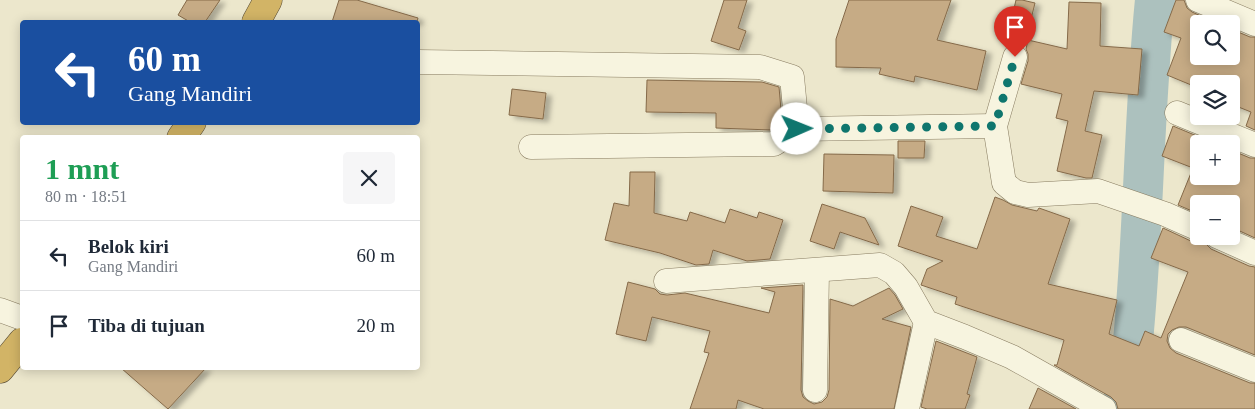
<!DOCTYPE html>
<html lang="id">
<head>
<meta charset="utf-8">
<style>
	body { margin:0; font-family:Georgia,serif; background:#f6f6f7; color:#1f2937; height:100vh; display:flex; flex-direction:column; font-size:19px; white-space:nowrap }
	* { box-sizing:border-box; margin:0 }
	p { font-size:16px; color:#747a83 }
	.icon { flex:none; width:28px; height:28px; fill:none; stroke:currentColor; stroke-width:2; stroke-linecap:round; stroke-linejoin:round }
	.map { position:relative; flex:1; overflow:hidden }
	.drawer { position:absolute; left:20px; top:135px; width:400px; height:235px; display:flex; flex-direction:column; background:#fff; border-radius:5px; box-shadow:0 2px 12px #0003 }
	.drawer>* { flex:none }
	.guide { position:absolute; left:20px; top:20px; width:400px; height:105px; border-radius:5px; box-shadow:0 2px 12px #0003; background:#1a4fa0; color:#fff; overflow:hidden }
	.controls { position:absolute; left:1190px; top:15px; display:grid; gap:10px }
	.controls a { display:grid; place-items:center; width:50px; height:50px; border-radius:5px; background:#fff; box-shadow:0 2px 12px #0003; font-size:25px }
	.pin { position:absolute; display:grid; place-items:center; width:42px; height:42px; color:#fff; margin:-51px -21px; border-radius:50% 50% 50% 0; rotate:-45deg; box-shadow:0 0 5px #0007 }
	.pin .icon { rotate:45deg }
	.me { position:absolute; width:55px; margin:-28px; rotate:89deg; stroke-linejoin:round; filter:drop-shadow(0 0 4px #0008) }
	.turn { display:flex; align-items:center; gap:18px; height:105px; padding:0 25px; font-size:22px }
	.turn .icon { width:65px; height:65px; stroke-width:2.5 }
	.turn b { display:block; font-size:35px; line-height:42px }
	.round { display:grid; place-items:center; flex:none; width:52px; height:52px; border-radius:5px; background:#f6f6f7 }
	.head { display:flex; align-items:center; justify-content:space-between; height:85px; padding:0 25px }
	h1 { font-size:30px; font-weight:700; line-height:38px; color:#1e9e55 }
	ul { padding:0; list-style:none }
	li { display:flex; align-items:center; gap:15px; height:70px; padding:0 25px; border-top:1px solid #e0e1e3 }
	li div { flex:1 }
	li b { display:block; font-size:19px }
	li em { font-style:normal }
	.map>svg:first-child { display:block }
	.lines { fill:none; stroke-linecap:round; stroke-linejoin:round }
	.river { stroke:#acc1be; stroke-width:40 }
	.building { fill:#c6ab85; stroke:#856a49; filter:url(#shadow) }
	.street-casing { stroke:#887c61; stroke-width:25 }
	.highway-casing { stroke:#564a34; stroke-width:29 }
	.street { stroke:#f7f4df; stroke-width:24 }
	.highway { stroke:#d2b466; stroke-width:28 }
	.route { stroke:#0f766e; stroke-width:9; stroke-dasharray:0 16.2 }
</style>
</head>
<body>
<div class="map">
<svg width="1255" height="409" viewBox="0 0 1255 409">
	<defs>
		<filter id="shadow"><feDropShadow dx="5.5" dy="3" stdDeviation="2.5" flood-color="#0004"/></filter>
	</defs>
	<rect width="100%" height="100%" fill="#ece7cc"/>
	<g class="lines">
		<path class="river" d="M1122,409C1126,383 1132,356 1134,330C1144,220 1144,109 1155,0"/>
	</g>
	<g class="building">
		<polygon points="187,0 220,0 205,22 190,22 178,15"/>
		<polygon points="339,0 357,0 418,18 417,22 332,22"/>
		<polygon points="724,0 747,0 738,28 746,31 739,50 711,41"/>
		<polygon points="849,0 951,0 937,40 986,51 977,90 915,76 914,82 879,74 881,68 836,67 836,39"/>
		<polygon points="1016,0 1022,0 1035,3 1027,35 1009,30"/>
		<polygon points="1176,0 1184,0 1187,8 1192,12 1219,24 1199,24 1199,56 1231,56 1231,29 1250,37 1255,37 1255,130 1246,126 1251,112 1231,104 1231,84 1197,84 1196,87 1167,75 1181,38 1164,32"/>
		<polygon points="1069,2 1101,3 1100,46 1142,49 1138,95 1094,91 1085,131 1102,135 1092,178 1086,178 1057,171 1068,121 1056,118 1062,94 1021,84 1028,61 1028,54 1026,49 1028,40 1067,49"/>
		<polygon points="647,80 762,82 779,87 781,110 781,123 771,130 716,128 716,113 646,112"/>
		<polygon points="512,89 546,93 543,119 509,115"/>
		<polygon points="1173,126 1216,144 1199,144 1199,176 1231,176 1231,150 1250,158 1255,158 1255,238 1231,227 1231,204 1199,204 1199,214 1178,205 1193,168 1162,156"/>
		<polygon points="898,141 925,141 924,158 898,158"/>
		<polygon points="824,154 894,155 893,193 823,191"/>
		<polygon points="630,172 655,172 654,213 687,221 690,212 725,223 730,209 757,218 759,212 783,220 770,259 747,261 713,250 709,264 696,265 660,253 605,240 614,203 629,206"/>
		<polygon points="995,197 1003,200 1012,205 1037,211 1039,208 1070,219 1048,284 1117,300 1109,334 1139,346 1145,331 1161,338 1188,272 1151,258 1163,228 1193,242 1200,243 1205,241 1206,244 1211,249 1249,266 1255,267 1255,355 1186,327 1179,327 1172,330 1168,334 1167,341 1170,348 1176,353 1250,383 1255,383 1255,409 1118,409 1116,402 1111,397 1054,365 1057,365 1064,340 955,304 957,297 921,285 927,269 943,261 898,246 911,206 943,217 936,236 977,249"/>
		<polygon points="822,204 865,218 879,245 840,232 834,249 810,241"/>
		<polygon points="628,282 655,289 660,294 667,295 685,293 769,313 775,292 761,288 803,285 801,390 803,397 808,401 814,404 822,402 827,397 829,390 830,299 853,306 889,288 895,295 903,309 882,319 911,327 894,409 764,409 738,400 736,409 690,409 709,353 704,352 710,331 652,317 646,341 616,334"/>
		<polygon points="936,341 977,357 967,394 970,395 965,409 927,409 921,407"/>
		<polygon points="121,368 206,368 168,409"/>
		<polygon points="1038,388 1076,409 1029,409"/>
	</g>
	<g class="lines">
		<defs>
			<g id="street">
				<polyline points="1198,0 1255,24"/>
				<polyline points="1015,57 995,126 1004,183 1015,192 1028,195 1098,191 1165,214 1199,229"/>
				<polyline points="418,62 760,67 792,77 797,129 995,126"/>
				<polyline points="1177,113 1255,145"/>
				<polyline points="531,147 774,144 797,129"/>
				<polyline points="1217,236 1255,253"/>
				<polyline points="666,281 880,265 894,273 906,287 926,322 965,337 1012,357 1104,409"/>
				<polyline points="0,310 22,318"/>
				<polyline points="1181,340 1255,370"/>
				<polyline points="815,390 817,271"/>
				<polyline points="907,409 926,322"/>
			</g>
			<g id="highway">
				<polyline points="256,22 268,0"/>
				<polyline points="181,138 192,122"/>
				<polyline points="0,369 22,342"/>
			</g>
		</defs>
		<use href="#street" class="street-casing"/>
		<use href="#highway" class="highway-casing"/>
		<use href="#street" class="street"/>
		<use href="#highway" class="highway"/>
	</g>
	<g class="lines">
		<polyline class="route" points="797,129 995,126 1015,57"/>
	</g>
</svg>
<div class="controls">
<a><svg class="icon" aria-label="search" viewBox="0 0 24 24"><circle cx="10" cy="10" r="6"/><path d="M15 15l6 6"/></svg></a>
<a><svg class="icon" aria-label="layers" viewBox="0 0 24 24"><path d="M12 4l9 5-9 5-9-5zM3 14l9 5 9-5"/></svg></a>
<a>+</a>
<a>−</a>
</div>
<div class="pin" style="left:1015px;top:57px;background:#d93025"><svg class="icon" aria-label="arrive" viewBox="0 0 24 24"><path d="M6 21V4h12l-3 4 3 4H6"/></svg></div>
<svg class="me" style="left:797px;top:129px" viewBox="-20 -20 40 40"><circle r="19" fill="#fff"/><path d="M0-13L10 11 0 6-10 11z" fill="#0f766e"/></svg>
<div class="guide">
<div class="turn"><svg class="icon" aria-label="left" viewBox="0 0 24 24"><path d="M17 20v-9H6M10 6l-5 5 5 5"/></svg><div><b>60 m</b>Gang Mandiri</div></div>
</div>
<section class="drawer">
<div class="head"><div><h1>1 mnt</h1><p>80 m · 18:51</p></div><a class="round"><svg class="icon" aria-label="close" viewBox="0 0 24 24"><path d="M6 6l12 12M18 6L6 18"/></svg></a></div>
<ul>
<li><svg class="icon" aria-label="left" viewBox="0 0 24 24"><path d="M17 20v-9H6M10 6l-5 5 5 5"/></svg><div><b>Belok kiri</b><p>Gang Mandiri</p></div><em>60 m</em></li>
<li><svg class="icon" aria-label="arrive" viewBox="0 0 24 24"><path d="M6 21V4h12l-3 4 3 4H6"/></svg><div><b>Tiba di tujuan</b></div><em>20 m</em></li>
</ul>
</section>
</div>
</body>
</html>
